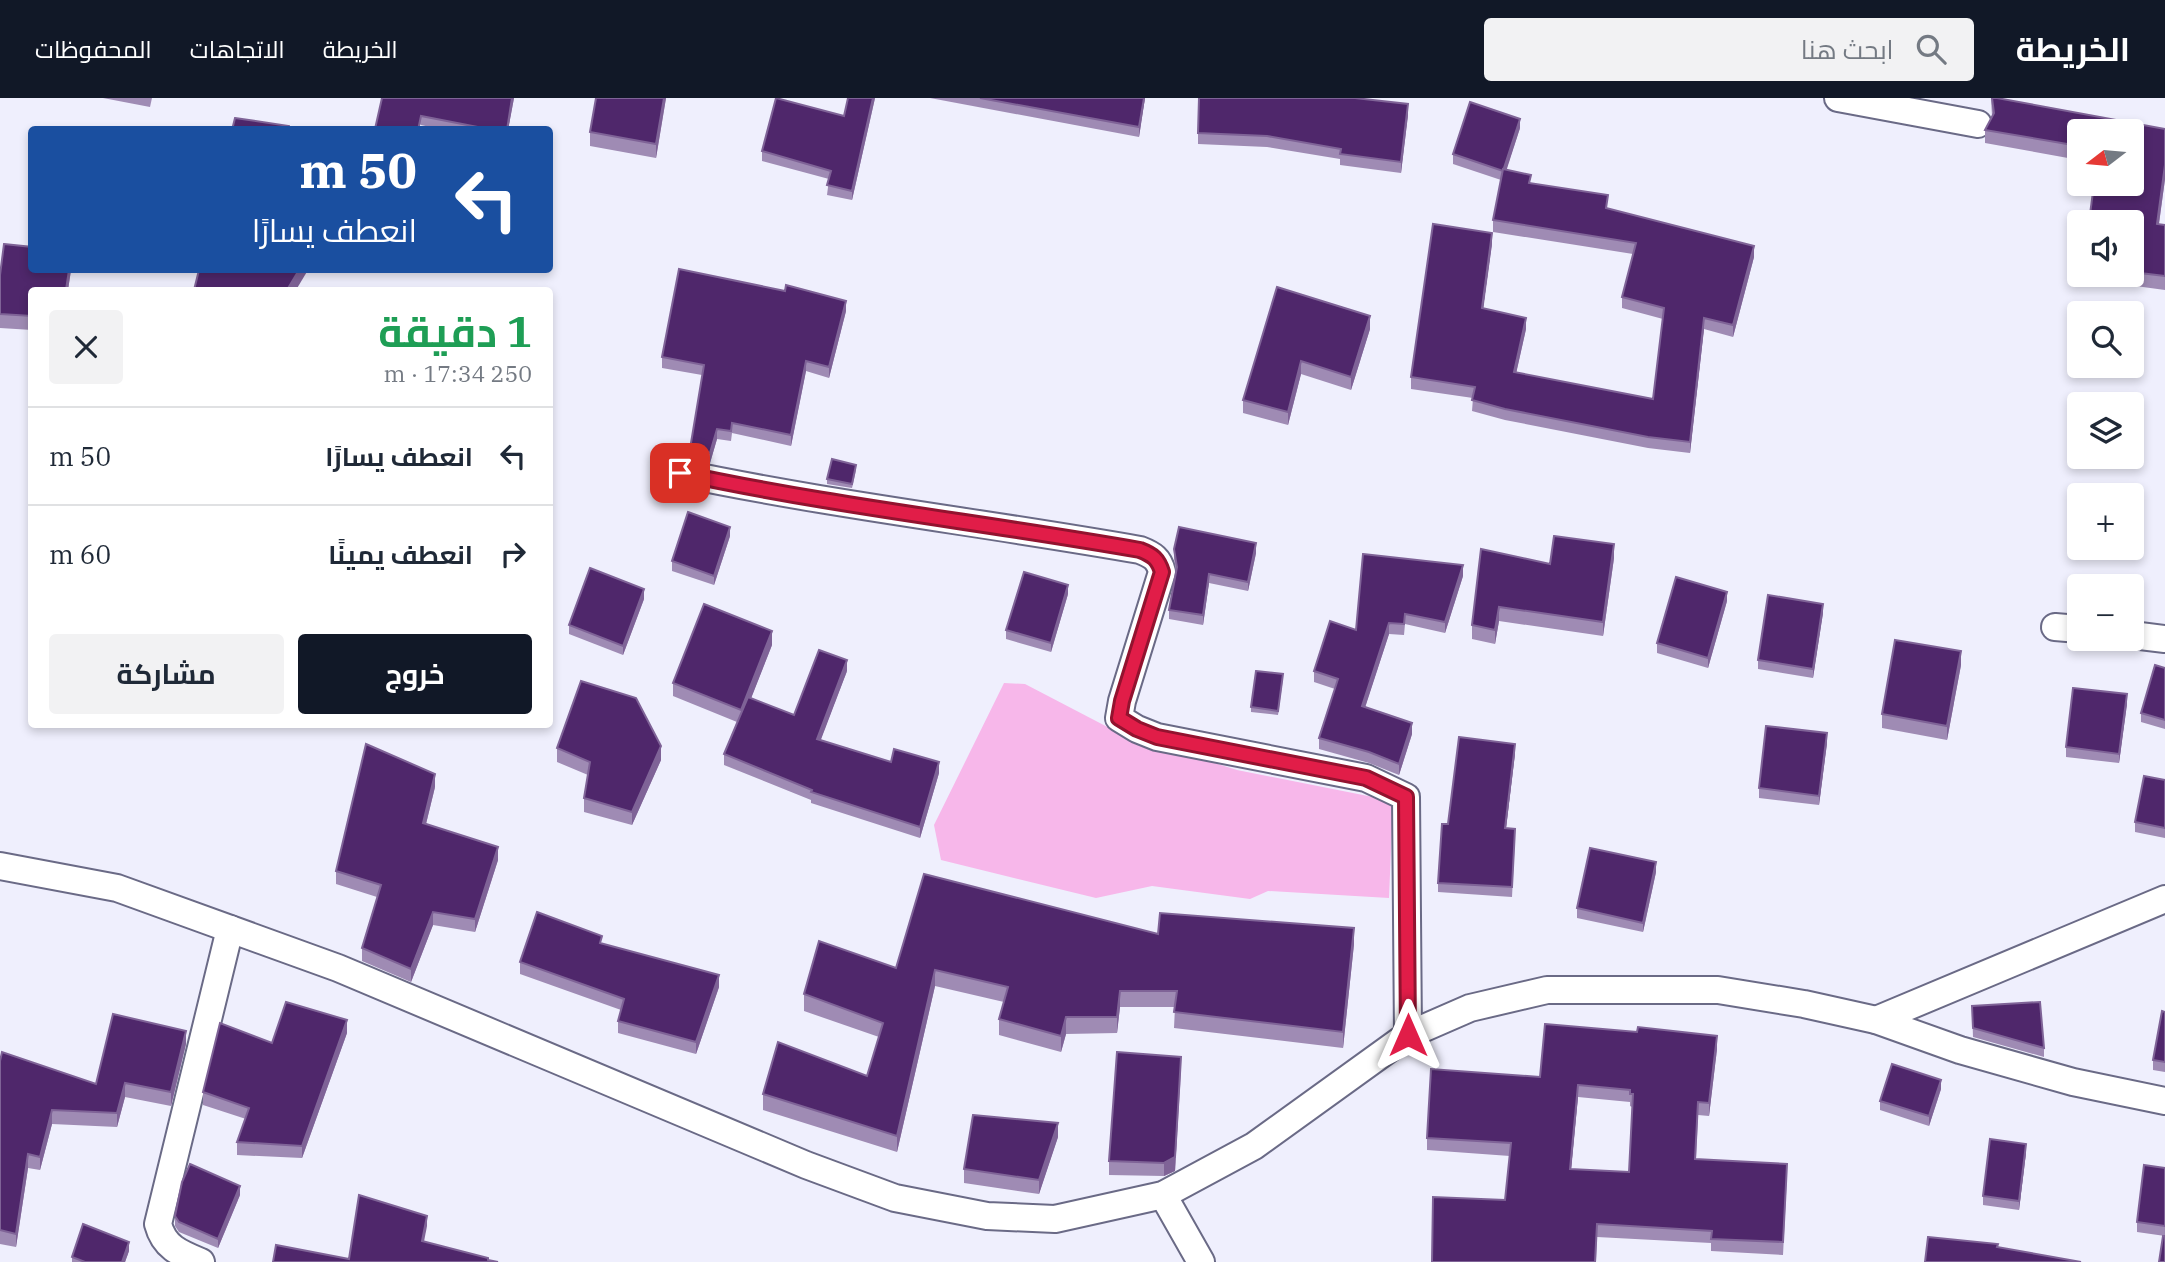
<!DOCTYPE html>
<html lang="ar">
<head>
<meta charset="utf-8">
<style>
	body { margin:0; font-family:"IBM Plex Serif",Cairo,serif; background:#f2f2f3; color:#1f2937; direction:rtl; height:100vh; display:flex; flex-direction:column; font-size:26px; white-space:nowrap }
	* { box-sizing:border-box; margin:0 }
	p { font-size:23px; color:#747a83 }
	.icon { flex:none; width:38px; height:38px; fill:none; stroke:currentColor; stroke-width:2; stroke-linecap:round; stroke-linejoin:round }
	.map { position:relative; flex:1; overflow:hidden; direction:ltr }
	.side { position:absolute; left:28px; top:189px; width:525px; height:441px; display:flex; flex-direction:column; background:#fff; border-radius:7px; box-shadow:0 4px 10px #0003; direction:rtl }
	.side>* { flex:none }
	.hud { position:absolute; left:28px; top:28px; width:525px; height:147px; border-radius:7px; box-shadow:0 4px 10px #0003; direction:rtl; background:#1a4fa0; color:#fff; overflow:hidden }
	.needle { width:46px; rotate:254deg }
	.fabs { position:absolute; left:2067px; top:21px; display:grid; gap:14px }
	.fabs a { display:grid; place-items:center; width:77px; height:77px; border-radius:7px; background:#fff; box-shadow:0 4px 10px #0003; font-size:35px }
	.pin { position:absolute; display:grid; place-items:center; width:60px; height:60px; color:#fff; margin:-30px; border-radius:14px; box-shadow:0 4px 10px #0006 }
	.me { position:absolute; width:77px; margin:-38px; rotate:0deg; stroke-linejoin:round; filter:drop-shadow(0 0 5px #0008) }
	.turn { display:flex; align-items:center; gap:24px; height:147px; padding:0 21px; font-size:32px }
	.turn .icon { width:91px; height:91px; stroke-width:2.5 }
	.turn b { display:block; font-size:49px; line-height:60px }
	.round { display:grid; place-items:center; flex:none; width:74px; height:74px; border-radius:7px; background:#f2f2f3 }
	.summary { display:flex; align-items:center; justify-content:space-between; height:119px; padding:0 21px }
	h1 { font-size:42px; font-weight:700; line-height:52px; color:#1e9e55 }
	.cta { display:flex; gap:14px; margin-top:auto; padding:14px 21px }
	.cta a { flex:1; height:80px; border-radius:7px; background:#111827; color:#fff; font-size:28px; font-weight:700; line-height:80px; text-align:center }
	.cta a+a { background:#f2f2f3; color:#1f2937 }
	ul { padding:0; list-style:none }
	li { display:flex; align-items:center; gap:21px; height:98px; padding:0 21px; border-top:2px solid #e0e1e3 }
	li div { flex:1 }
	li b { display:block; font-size:26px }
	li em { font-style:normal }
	header { display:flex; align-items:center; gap:42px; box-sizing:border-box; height:98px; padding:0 35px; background:#111827; color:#fff }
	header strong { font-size:33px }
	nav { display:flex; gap:38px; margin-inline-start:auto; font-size:24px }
	.search { width:490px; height:63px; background:#f2f2f3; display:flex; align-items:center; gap:18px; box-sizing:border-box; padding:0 24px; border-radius:7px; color:#747a83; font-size:26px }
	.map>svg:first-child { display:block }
	.green { fill:#f7b7ea }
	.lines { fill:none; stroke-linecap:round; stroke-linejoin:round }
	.minor-casing { stroke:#6a6a86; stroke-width:30 }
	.minor { stroke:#fff; stroke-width:26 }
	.wall { fill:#9f8bb4; fill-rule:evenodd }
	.shaded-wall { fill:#7f6397 }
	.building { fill:#4f276b; stroke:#7f6397; stroke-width:2; fill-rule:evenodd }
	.route-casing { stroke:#92132f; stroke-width:18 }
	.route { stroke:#e11d48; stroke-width:12 }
</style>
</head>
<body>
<header>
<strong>الخريطة</strong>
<div class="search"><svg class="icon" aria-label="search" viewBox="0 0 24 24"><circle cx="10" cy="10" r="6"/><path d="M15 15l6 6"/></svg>ابحث هنا</div>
<nav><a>الخريطة</a><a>الاتجاهات</a><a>المحفوظات</a></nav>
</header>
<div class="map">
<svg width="2165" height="1164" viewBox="0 0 2165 1164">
	<rect width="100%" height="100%" fill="#efeffd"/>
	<polygon class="green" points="1004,585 1025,586 1119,635 1237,672 1393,703 1389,800 1268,793 1250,801 1152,788 1096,800 941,762 934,727"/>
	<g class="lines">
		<defs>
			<g id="minor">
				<polyline points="1838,0 1978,26"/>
				<path d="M680,375C832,407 987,425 1140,452C1153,457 1159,461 1162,474L1122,603L1119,620L1137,631L1157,639L1366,680L1406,699L1408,937"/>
				<polyline points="2055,529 2079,531"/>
				<polyline points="2132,537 2165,541"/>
				<polyline points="0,768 117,790 338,870 806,1067 895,1100 987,1118 1055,1121 1163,1097 1254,1048 1408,937 1470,910 1547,892 1718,892 1804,906 1876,922 1960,952 2073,984 2165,1003"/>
				<polyline points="1876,922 2165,801"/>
				<polyline points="1163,1097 1201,1164"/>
				<path d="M201,1164C179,1155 164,1149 158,1126L230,831"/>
			</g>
		</defs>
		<use href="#minor" class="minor-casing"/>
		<use href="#minor" class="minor"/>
	</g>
	<g class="wall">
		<polygon points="103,0 152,0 150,9"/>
		<polygon points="382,0 514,0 508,32 444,32 421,27"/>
		<polygon points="666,0 656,60 590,48 590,34"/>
		<polygon points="875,0 852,102 827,97 829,81 762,63 762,53 844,18"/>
		<polygon points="930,0 1145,0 1139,39"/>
		<polygon points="1991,0 1997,0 2165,31 2165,81 2159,126 2165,127 2165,192 2084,181 2084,177 2132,177 2132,124 2089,124 2094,86 2132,86 2132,33 2079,33 2079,62 1985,45 1985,32 1992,18"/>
		<polygon points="1408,17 1401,75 1340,67 1340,61 1267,49 1198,46 1198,35"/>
		<polygon points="1520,30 1506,72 1531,85 1754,159 1733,239 1704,231 1690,355 1648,350 1505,322 1472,313 1473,300 1411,291 1411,279 1492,146 1483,210 1526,231 1516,275 1653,301 1663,221 1622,210 1622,199 1633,156 1493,134 1493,122 1501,82 1453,66 1453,56"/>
		<polygon points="71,172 68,192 32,192 32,232 0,230 0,177"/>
		<polygon points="1277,189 1370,231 1351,292 1301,276 1288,327 1243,315 1243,302"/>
		<polygon points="846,213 829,280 806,273 791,348 732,335 731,343 717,341 710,365 690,361 690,351 702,277 662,270 662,259"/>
		<polygon points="856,372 852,390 827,386 827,381"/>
		<polygon points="730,438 714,487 672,473 672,463"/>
		<polygon points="1174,451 1256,455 1248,493 1209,485 1203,527 1169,521 1169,512 1176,473 1174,461"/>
		<polygon points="1614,460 1603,538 1499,523 1495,546 1472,541 1472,527 1550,466"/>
		<polygon points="1463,478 1445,535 1405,526 1404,537 1389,536 1365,609 1412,636 1399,677 1369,665 1319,651 1319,640 1335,591 1314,584 1314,573 1356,532"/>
		<polygon points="1068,496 1051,554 1006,541 1006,532"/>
		<polygon points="644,501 623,557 569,536 569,527"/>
		<polygon points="1727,503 1708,570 1657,555 1657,545"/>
		<polygon points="1823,515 1813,580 1758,571 1758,562"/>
		<polygon points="772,547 751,600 794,617 847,573 820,643 891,664 939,675 920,740 811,705 811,702 724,667 724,656 737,624 673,598 673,585"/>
		<polygon points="1961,567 1947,642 1882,630 1882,616"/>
		<polygon points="2165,570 2165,631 2141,624 2141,615"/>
		<polygon points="1283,581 1278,617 1251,614 1251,609"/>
		<polygon points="2127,606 2119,665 2066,659 2066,649"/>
		<polygon points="1827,645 1819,707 1759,700 1759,690"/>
		<polygon points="557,650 661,662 632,727 584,714 584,700 588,677 557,664"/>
		<polygon points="1515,656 1506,730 1515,740 1512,799 1438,794 1438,785 1448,726"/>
		<polygon points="2165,682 2165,740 2135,734 2135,724"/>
		<polygon points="435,689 426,726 498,762 475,834 433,827 411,884 362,863 362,850 377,799 336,786 336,773"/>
		<polygon points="1656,774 1643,834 1577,820 1577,810"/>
		<polygon points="1158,836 1354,846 1343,950 1174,930 1175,909 1120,909 1117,935 1066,936 1061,954 999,937 999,921 1004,904 935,888 897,1054 763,1012 763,996 867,978 879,939 804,913 804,896 896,870"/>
		<polygon points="602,845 719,889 696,956 618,935 618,923 621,912 520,876 520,864"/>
		<polygon points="1972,908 2044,950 2044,959 1973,939"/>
		<polygon points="2165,914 2165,974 2153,972 2153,962"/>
		<polygon points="347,935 302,1060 237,1057 237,1044 246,1021 203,1007 203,994 272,945"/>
		<polygon points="186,946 171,1008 125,999 117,1029 52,1026 40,1072 28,1070 16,1149 0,1146 0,963 96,986"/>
		<path d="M1717,951L1709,1018L1698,1017L1696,1061L1787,1078L1783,1157L1711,1153V1145L1597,1139L1596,1164H1432L1505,1102L1510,1058L1427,1052V1040L1540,979ZM1578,999L1630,1004V1008L1632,1009L1629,1074L1571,1071Z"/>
		<polygon points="1181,973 1175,1073 1164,1078 1109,1077 1109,1063"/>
		<polygon points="1941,991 1929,1028 1880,1012 1880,1003"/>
		<polygon points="1058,1039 1039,1096 964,1085 964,1071"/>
		<polygon points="2026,1055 2019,1112 1983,1107 1983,1098"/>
		<polygon points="2165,1070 2165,1138 2137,1134 2137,1124"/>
		<polygon points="240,1097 218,1150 179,1134 175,1128 175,1118"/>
		<polygon points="129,1153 125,1164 72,1164 72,1159"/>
	</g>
	<g class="shaded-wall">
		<polygon points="512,0 514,0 508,32 507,32"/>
		<polygon points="664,0 666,0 656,60 656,46"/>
		<polygon points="873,0 875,0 852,102 852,93"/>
		<polygon points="1144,0 1145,0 1139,39 1139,29"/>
		<polygon points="1408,6 1408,17 1401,75 1401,64"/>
		<polygon points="1520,21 1520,30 1503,83 1503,73"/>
		<polygon points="2165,67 2165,81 2157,139 2157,126"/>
		<polygon points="1492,135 1492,146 1482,221 1482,210"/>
		<polygon points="1754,148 1754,159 1733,239 1733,227"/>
		<polygon points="69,172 71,172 68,192 66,192"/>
		<polygon points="299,172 308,172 296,192 287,192"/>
		<polygon points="846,203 846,213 829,280 829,269"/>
		<polygon points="1370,218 1370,231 1351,292 1351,279"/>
		<polygon points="1526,220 1526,231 1514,285 1514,274"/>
		<polygon points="1704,220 1704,231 1690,355 1690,344"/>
		<polygon points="806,263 806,273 791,348 791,337"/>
		<polygon points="1301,263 1301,276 1288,327 1288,314"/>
		<polygon points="717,331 717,341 710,365 710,355"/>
		<polygon points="730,429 730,438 714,487 714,478"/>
		<polygon points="1256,445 1256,455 1248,493 1248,484"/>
		<polygon points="1614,446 1614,460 1603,538 1603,524"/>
		<polygon points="1463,467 1463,478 1445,535 1445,524"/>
		<polygon points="1209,476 1209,485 1203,527 1203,517"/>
		<polygon points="1068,487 1068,496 1051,554 1051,545"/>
		<polygon points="644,491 644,501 623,557 623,548"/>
		<polygon points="1727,494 1727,503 1708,570 1708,560"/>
		<polygon points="1823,506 1823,515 1813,580 1813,571"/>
		<polygon points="1499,509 1499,523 1495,546 1495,532"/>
		<polygon points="1389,525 1389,536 1362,619 1362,608"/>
		<polygon points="772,533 772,547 741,626 741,612"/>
		<polygon points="1961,553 1961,567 1947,642 1947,628"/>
		<polygon points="847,562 847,573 817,652 817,641"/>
		<polygon points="2127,596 2127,606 2119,665 2119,656"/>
		<polygon points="1412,625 1412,636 1399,677 1399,666"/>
		<polygon points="1827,635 1827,645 1819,707 1819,698"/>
		<polygon points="1515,646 1515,656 1505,739 1505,730"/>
		<polygon points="661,648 661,662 632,727 632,714"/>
		<polygon points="939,664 939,675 920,740 920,729"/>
		<polygon points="435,676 435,689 423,738 423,725"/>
		<polygon points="498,749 498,762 475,834 475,821"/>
		<polygon points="1656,764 1656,774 1643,834 1643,825"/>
		<polygon points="433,814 433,827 411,884 411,871"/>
		<polygon points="1354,830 1354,846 1343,950 1343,934"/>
		<polygon points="935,872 935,888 897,1054 897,1038"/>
		<polygon points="719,877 719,889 696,956 696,944"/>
		<polygon points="1120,893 1120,909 1117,935 1117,919"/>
		<polygon points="1066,919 1066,936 1061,954 1061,938"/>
		<polygon points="347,922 347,935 302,1060 302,1048"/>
		<polygon points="186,933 186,946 171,1008 171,994"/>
		<polygon points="1717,938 1717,951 1709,1018 1709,1005"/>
		<polygon points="1181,959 1175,1073 1164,1078 1164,1065"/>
		<polygon points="1941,982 1941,991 1929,1028 1929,1018"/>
		<polygon points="125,985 125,999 117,1029 117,1015"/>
		<polygon points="1578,987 1578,999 1570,1084 1570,1071"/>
		<polygon points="52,1012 52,1026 40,1072 40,1059"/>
		<polygon points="1058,1025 1058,1039 1039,1096 1039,1082"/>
		<polygon points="2026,1046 2026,1055 2019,1112 2019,1103"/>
		<polygon points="28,1056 28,1070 16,1149 16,1136"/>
		<polygon points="240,1088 240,1097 218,1150 218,1141"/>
		<polygon points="427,1118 427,1128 422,1154 422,1143"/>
		<polygon points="129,1144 129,1153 125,1164 122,1164"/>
	</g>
	<g class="building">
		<polygon points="382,0 512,0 507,32 493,32 421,18 418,32 377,32 375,31"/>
		<polygon points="596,0 664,0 656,46 590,34"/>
		<polygon points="776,0 844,18 848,0 873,0 852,93 827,87 831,73 762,53"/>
		<polygon points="980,0 1144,0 1139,29"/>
		<polygon points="1199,0 1355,0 1408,6 1401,64 1340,56 1341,51 1267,38 1198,35"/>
		<polygon points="1992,0 1997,0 2165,31 2165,67 2157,126 2165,127 2165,178 2132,174 2132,124 2089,124 2094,86 2132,86 2132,33 2079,33 2079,48 1985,32 1994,15"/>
		<polygon points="1470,4 1520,21 1503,73 1453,56"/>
		<polygon points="235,20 289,28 289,32 232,32"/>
		<polygon points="1503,71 1531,77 1529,85 1608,97 1606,110 1754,148 1733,227 1704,220 1690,344 1648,339 1505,311 1472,302 1475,289 1411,279 1433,126 1492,135 1482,210 1526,220 1514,274 1653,301 1664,210 1622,199 1636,145 1493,122"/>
		<polygon points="4,146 32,149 32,172 69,172 66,192 32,192 32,218 0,216 0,177"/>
		<polygon points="679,171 785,193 786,187 846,203 829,269 806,263 791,337 732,325 731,333 717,331 710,355 690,351 704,267 662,259"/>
		<polygon points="199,172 299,172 287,192 194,192"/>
		<polygon points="1277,189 1370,218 1351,279 1301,263 1288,314 1243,302"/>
		<polygon points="832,361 856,367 852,386 827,381"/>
		<polygon points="688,414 730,429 714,478 672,463"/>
		<polygon points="1179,429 1256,445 1248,484 1209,476 1203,517 1169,512 1177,469 1174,451"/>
		<polygon points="1554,438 1614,446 1603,524 1499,509 1495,532 1472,527 1481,451 1550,466"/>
		<polygon points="1363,456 1463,467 1445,524 1405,516 1404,526 1389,525 1362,608 1412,625 1399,666 1369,654 1319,640 1338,581 1314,573 1330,523 1356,532"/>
		<polygon points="590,470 644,491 623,548 569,527"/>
		<polygon points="1024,474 1068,487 1051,545 1006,532"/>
		<polygon points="1676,479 1727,494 1708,560 1657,545"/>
		<polygon points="1768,497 1823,506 1813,571 1758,562"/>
		<polygon points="704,506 772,533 741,612 673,585"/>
		<polygon points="1895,542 1961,553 1947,628 1882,616"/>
		<polygon points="819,552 847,562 817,641 891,664 894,651 939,664 920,729 811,694 812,692 724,656 748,599 794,617"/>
		<polygon points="2155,567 2165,570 2165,622 2141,615"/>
		<polygon points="1256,573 1283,576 1278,613 1251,609"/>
		<polygon points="581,583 636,600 661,648 632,714 584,700 590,664 557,650"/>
		<polygon points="2073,590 2127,596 2119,656 2066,649"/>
		<polygon points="1766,628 1827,635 1819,698 1759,690"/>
		<polygon points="1459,639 1515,646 1505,730 1515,731 1512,789 1438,785 1442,726 1448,726"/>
		<polygon points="366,646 435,676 423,725 498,749 475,821 433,814 411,871 362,850 381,787 336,773"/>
		<polygon points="2144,678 2165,682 2165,730 2135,724"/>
		<polygon points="1590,750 1656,764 1643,825 1577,810"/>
		<polygon points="924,776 1158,836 1160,815 1354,830 1343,934 1174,914 1177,893 1120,893 1117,919 1066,919 1061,938 999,921 1008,889 935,872 897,1038 763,996 778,944 867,978 883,925 804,896 819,843 896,870"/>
		<polygon points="537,814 602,838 600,845 719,877 696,944 618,923 624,901 520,864"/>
		<polygon points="286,904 347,922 302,1048 237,1044 249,1010 203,994 220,925 272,945"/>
		<polygon points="2040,904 2044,950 1973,930 1972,908"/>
		<polygon points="2162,913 2165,914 2165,964 2153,962"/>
		<polygon points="113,916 186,933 171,994 125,985 117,1015 52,1012 40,1059 28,1056 16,1136 0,1132 0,963 2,954 96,986"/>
		<path d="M1545,926L1637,934L1638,929L1717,938L1709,1005L1698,1004L1695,1061L1787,1066L1783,1144L1711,1141L1712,1133L1597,1126L1595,1164H1432L1433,1099L1505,1102L1511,1045L1427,1040L1431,971L1540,979ZM1578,987L1630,992V996H1633L1629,1074L1570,1071Z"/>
		<polygon points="1117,954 1181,959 1175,1059 1164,1065 1109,1063"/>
		<polygon points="1892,966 1941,982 1929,1018 1880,1003"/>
		<polygon points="973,1017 1058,1025 1039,1082 964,1071"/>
		<polygon points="1990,1041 2026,1046 2019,1103 1983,1098"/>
		<polygon points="190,1066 240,1088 218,1141 179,1124 175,1118 182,1084"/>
		<polygon points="2144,1067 2165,1070 2165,1128 2137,1124"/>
		<polygon points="359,1097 427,1118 422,1143 488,1160 488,1162 498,1164 273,1164 276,1147 349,1161"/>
		<polygon points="83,1126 129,1144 122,1164 85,1164 72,1159"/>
		<polygon points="2163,1138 2165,1138 2165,1164 2159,1164"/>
		<polygon points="1928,1139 1998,1146 1997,1149 2081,1164 1925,1164"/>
	</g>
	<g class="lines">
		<defs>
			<path id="route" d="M680,375C832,408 987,425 1140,452C1153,457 1158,461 1162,474L1122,603L1119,620L1137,631L1157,639L1366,680L1406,699L1408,937"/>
		</defs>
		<use href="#route" class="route-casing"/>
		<use href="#route" class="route"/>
	</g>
</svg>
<div class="fabs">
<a><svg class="needle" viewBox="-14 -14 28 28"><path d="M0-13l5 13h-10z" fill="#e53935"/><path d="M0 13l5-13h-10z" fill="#747a83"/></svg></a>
<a><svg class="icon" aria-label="sound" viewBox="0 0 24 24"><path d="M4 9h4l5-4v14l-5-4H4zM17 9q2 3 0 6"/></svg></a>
<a><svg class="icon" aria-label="search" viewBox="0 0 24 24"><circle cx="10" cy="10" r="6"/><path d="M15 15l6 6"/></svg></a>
<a><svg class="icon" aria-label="layers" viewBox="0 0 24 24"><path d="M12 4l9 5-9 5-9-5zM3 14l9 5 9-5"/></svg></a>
<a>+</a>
<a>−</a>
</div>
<div class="pin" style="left:680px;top:375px;background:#d93025"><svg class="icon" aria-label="arrive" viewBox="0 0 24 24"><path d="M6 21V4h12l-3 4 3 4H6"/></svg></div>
<svg class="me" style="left:1408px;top:937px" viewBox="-20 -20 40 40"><path d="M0-17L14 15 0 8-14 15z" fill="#e11d48" stroke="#fff" stroke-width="4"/></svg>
<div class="hud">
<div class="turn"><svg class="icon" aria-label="left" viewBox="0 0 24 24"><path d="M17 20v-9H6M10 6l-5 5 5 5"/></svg><div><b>50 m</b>انعطف يسارًا</div></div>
</div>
<section class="side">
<div class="summary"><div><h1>1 دقيقة</h1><p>250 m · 17:34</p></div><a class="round"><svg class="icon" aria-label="close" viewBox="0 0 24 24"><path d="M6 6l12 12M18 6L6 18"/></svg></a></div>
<ul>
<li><svg class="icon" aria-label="left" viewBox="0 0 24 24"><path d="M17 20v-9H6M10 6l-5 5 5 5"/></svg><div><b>انعطف يسارًا</b></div><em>50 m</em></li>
<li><svg class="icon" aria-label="right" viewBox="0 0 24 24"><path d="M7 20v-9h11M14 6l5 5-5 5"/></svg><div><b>انعطف يمينًا</b></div><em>60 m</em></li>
</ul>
<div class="cta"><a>خروج</a><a>مشاركة</a></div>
</section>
</div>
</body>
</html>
